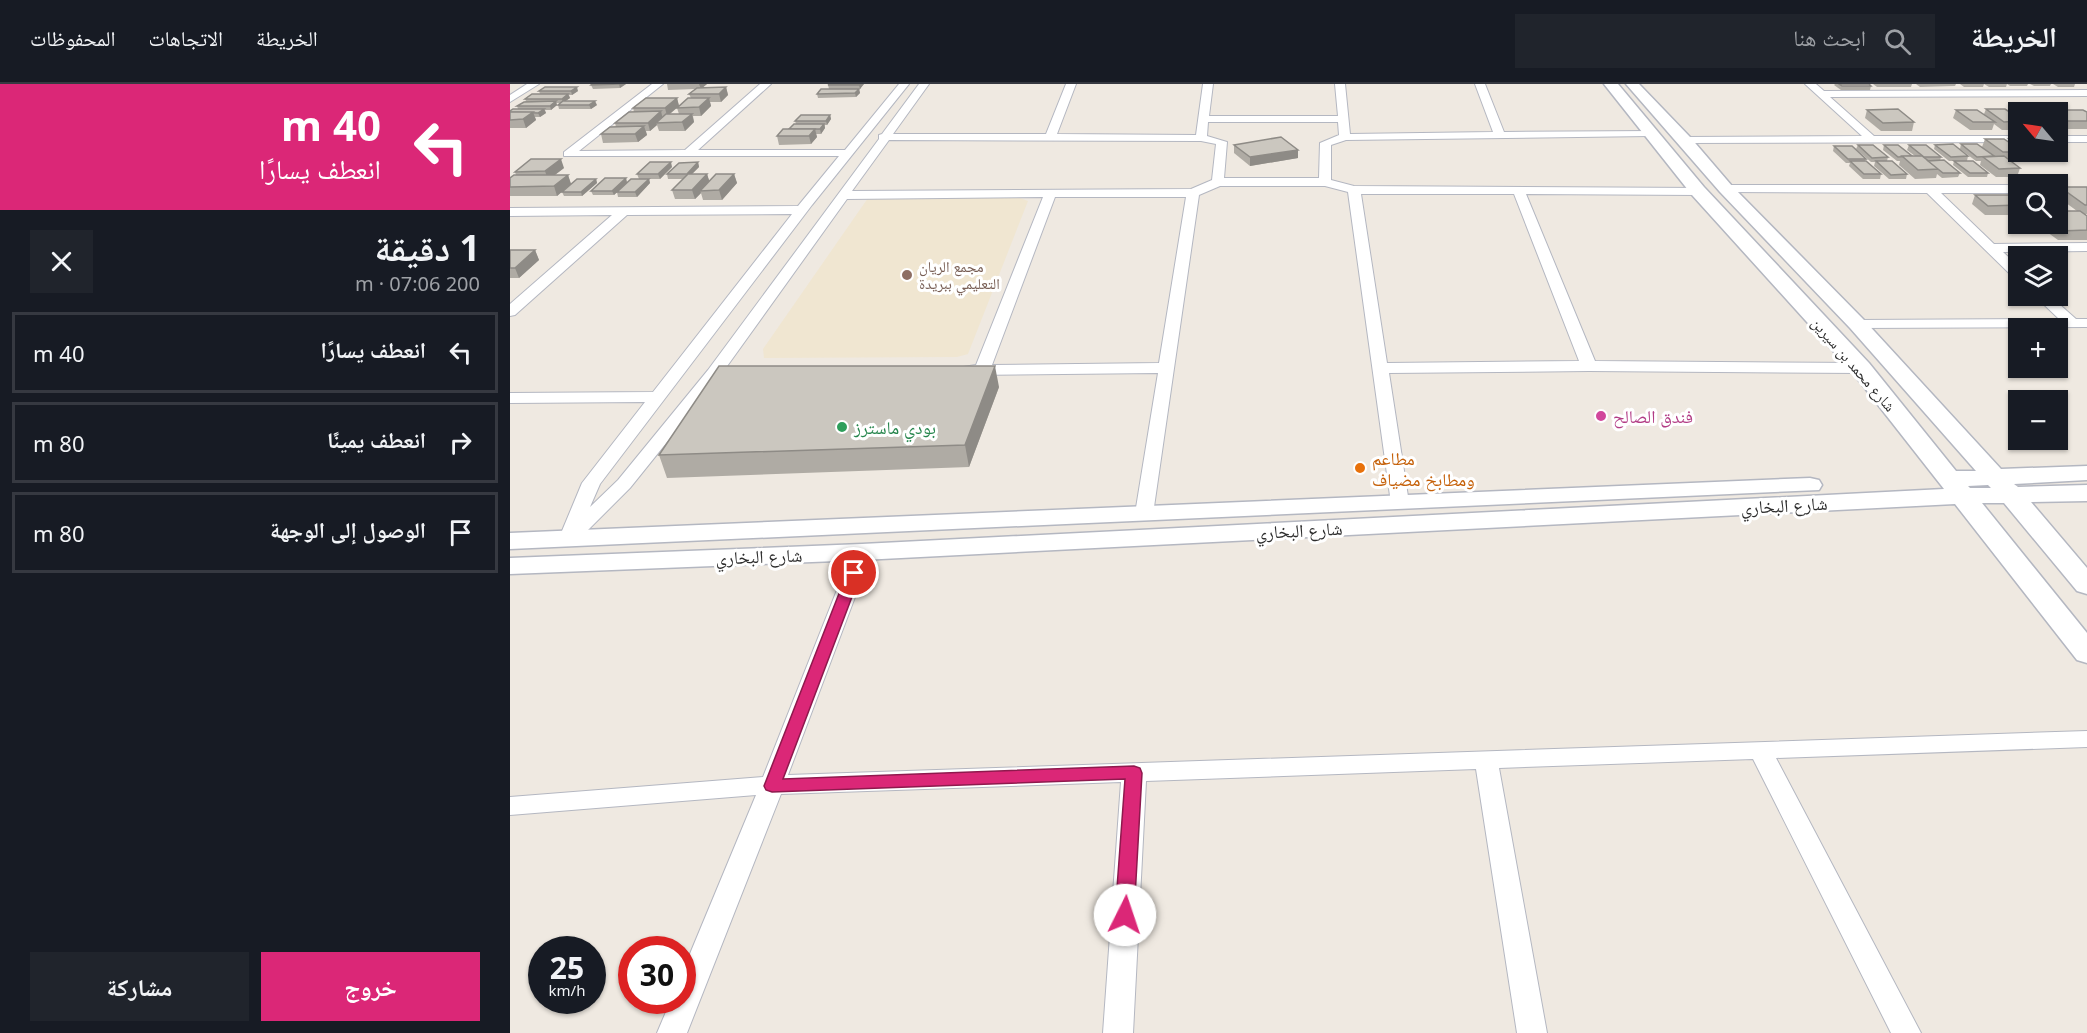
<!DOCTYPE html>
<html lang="ar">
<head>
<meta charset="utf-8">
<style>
	body { margin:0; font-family:"Noto Sans","Noto Naskh Arabic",sans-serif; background:#20242c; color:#f1f3f6; direction:rtl; height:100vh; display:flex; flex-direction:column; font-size:22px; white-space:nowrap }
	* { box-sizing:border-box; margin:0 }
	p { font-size:20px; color:#9ea1a6 }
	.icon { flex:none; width:33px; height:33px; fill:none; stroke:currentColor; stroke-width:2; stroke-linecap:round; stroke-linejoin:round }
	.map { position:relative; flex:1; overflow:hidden; direction:ltr }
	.sheet { display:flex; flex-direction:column; background:#171b24; width:510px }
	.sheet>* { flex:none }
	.banner { background:#db2777; color:#fff; overflow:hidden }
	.needle { width:39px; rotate:299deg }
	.tools { position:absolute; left:1498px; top:18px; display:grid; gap:12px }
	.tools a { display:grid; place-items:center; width:60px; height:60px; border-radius:0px; background:#171b24; box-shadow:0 2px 4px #0004; font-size:30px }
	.speed { position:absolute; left:18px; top:852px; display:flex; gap:12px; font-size:30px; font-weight:700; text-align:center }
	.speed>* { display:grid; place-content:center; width:78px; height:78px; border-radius:50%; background:#171b24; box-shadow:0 2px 4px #0004; line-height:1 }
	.speed small { font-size:15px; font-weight:400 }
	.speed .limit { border:9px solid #d22; background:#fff; color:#111 }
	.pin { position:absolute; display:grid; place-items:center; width:51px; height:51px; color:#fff; margin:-26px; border:3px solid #fff; border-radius:50%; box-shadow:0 2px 6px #0007 }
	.me { position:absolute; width:66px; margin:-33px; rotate:4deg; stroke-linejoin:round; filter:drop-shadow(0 0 4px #0008) }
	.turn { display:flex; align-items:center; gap:21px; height:126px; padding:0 30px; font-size:27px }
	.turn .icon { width:78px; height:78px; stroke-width:2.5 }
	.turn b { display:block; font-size:42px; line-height:51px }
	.round { display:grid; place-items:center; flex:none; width:63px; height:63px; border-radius:0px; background:#20242c }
	.summary { display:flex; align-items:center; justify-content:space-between; height:102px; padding:0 30px }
	h1 { font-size:36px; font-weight:700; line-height:45px }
	.cta { display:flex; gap:12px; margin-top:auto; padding:12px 30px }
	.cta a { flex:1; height:69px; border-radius:0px; background:#db2777; color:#fff; font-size:24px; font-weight:700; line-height:69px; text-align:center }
	.cta a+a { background:#20242c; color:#f1f3f6 }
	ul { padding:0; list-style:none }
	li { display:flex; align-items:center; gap:18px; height:81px; margin:0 12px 9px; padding:0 18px; border:3px solid #363941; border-radius:0px }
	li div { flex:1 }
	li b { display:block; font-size:22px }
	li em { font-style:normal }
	header { display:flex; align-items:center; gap:36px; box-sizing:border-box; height:84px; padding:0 30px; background:#171b24; border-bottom:2px solid #363941 }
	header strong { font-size:28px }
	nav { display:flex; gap:33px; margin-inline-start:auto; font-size:21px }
	.search { width:420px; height:54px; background:#20242c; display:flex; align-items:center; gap:15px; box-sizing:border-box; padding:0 21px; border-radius:0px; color:#9ea1a6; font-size:22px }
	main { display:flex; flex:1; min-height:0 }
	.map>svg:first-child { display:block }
	.education { fill:#f0e6d1 }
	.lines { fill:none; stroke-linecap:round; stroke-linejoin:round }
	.street-casing { stroke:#b4b7c1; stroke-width:2 }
	.secondary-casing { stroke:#b4b7c1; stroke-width:3 }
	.street { fill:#fff; fill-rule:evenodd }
	.secondary { fill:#fff; fill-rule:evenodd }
	.wall { fill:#afaba4 }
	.shaded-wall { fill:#8e8b86 }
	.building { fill:#cbc7bf; stroke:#8e8b86; stroke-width:1.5 }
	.route { fill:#db2777; stroke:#8e194d; stroke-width:1.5 }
	.education-dot { fill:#8d6e63; stroke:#fff; stroke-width:2 }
	.hotel-dot { fill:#d1479c; stroke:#fff; stroke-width:2 }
	.leisure-dot { fill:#2e9e5b; stroke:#fff; stroke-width:2 }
	.food-dot { fill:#e8710a; stroke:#fff; stroke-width:2 }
	.labels { text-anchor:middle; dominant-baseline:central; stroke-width:6; stroke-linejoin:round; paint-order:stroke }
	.far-education-label { font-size:15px; fill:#785e54; stroke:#fff; text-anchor:start }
	.far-street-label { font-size:15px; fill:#2e2e2e; stroke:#fff }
	.hotel-label { font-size:18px; fill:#b23c85; stroke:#fff; text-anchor:start }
	.leisure-label { font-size:18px; fill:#27864d; stroke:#fff; text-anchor:start }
	.food-label { font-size:18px; fill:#c56008; stroke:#fff; text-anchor:start }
	.street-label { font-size:18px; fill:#2e2e2e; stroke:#fff }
</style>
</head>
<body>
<header>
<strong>الخريطة</strong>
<div class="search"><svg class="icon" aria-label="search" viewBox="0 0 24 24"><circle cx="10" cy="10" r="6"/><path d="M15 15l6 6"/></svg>ابحث هنا</div>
<nav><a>الخريطة</a><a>الاتجاهات</a><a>المحفوظات</a></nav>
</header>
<main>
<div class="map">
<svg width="1577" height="949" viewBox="0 0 1577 949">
	<rect width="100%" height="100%" fill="#efe9e1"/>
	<polygon class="education" points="358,114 510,114 518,117 458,270 447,273 254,274 253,265"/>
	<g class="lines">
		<defs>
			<g id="street">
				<polygon points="17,0 29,0 0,18 0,11"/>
				<path d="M142,0H153L69,67L175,66L250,0H261L188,66H335L389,0H399L302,121L90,400L80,423L108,396L198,286L369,55V51L372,50L409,0H419L383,50H536L556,0H566L547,50L686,51L693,0H703L699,32H828L825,0H835L840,50L983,48L965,0H975L994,48L1144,47V51L1140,52L836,56L821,61V96L844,102L1192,104V110L1188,111L1016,110L1085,277L1351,279L1359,284L1351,289L1079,287L879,289L899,419L896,423H884L881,419L838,108L815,102H710L689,111L643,430L641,434H627L625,430L648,289L459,291L451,286L453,283L466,281L533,113L337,115L210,292L120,404L65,459H51L48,455L53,449L52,447L72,399L135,318L0,319V309L143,308L282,130L117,131L5,231L0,232V220L102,131L0,132V124L288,122L329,72H54V68ZM698,38H828L829,51L810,59L809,94H714L717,58L697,52ZM379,56L691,57L706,60L702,96L681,105L342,107ZM851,110H1004L1069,277L877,279ZM545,113H676L649,279L482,281Z"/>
				<polygon points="1295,0 1306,0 1314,7 1577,6 1577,12 1320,13 1364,52 1509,52 1509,58 1175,59 1170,56 1175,53 1352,52"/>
				<rect x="1548" y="52" width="29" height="6"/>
				<polygon points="1216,101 1509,101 1509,109 1431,109 1484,160 1577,159 1577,167 1493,168 1509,183 1509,195 1504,194 1417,109 1212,108 1212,102"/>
				<polygon points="1525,212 1540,212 1566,235 1577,235 1577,243 1347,244 1340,240 1347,236 1549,235"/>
				<polygon points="352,462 359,464 362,468 278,691 1577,647 1577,663 1266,674 1411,949 1381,949 1243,675 989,684 1037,949 1007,949 966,685 636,697 623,949 593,949 611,698 271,710 177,949 147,949 161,916 172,916 172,889 246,711 0,731 0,713 253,693 342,468 345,464"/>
			</g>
			<g id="secondary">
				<path d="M1094,0H1108L1194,103L1359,279L1446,387H1466L1340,244L1210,108L1116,0H1129L1180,53L1222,102L1354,236L1491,385L1577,382V396L1504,400L1508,403L1577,401V417L1521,418L1577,484V510L1567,507L1494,419H1472L1577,549V579L1567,576L1445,420L352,476L0,490V474L352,460L1434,405L1343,289L1182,111ZM1478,401L1481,404H1460L1458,402Z"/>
				<polygon points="1300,394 1309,396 1312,401 1309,406 0,465 0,449"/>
			</g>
		</defs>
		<use href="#street" class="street-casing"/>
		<use href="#secondary" class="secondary-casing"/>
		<use href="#street" class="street"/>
		<use href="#secondary" class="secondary"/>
	</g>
	<g class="wall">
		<polygon points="116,0 110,4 83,5 81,1"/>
		<polygon points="157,0 197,0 193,3 216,3 218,11 211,18 200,18 201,22 191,32 183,32 184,38 175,47 149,47 147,41 140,47 136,47 137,51 128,58 93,59 91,50 106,43 105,39 124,28 123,24 167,14 169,22 160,30 169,30 167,24 181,14 179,10 185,5 158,6"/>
		<polygon points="320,0 354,0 349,5 350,9 346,13 308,14 307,10 319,5 318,1"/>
		<polygon points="1325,0 1359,0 1361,2 1360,6 1331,6 1324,1"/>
		<polygon points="1363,0 1402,0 1401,3 1367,3"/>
		<polygon points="1406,0 1446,0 1445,2 1410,3"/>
		<polygon points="1450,0 1474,0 1473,3 1454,3"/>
		<polygon points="1474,0 1497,0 1496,3 1479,3"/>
		<polygon points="1497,0 1518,0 1517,2 1500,2"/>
		<polygon points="1520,0 1541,0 1540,2 1524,2"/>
		<polygon points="1543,0 1565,0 1564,3 1548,3"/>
		<polygon points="29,7 68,7 62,11 59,11 60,14 55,17 87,21 81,25 49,25 48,21 51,19 46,19 47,21 41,26 35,26 36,29 30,33 25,33 26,36 16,44 0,44 0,27 8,25 7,22 16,17 15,15 30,10"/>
		<polygon points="1476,25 1509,34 1509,46 1492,46 1484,40 1482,46 1460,46 1443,34 1446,26 1474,30"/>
		<polygon points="1357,26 1404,38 1402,47 1371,47 1355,34"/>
		<polygon points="1541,26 1577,28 1577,45 1555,45 1548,41 1548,28 1540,28"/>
		<polygon points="320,31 321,35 317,41 315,41 315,44 311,50 306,50 307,53 301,60 269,61 267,52 286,40 285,37"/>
		<polygon points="1475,55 1498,58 1499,55 1509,55 1509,68 1536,68 1533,76 1514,76 1510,74 1509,76 1499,77 1510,84 1507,93 1486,93 1470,81 1471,77 1466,77 1450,65 1451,60 1472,63"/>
		<polygon points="724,61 788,74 740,82 724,69"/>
		<polygon points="1348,61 1378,73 1377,77 1397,90 1396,95 1379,95 1364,82 1365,78 1361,78 1346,65"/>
		<polygon points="1374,61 1402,72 1405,72 1397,66 1399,61 1431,73 1430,77 1450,89 1448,93 1432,94 1427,90 1426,94 1405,95 1389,81 1390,77 1387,77 1373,66"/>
		<polygon points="1425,61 1458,72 1457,77 1439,77 1424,65"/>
		<polygon points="1324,62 1356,75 1355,77 1371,90 1370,95 1353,95 1339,82 1340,79 1336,79 1323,67"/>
		<polygon points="1444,77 1478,89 1477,93 1458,93 1443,81"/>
		<polygon points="188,78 189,83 182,90 197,90 199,97 224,90 227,99 212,116 193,116 191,109 185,115 165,115 162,106 174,95 158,95 157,90"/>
		<polygon points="162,83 150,95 129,95 127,90"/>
		<polygon points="54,84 45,91 58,91 61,100 47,112 0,112 0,94 6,91 5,88"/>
		<polygon points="116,94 117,99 104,111 83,111 81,107"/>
		<polygon points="86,95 87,99 72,112 54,112 52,108"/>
		<polygon points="139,95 140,99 127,113 108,113 107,108"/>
		<polygon points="1550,103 1577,103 1577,130 1575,130 1577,132 1577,156 1548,156 1526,140 1548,140 1567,127 1548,113 1548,109"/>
		<polygon points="1465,111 1509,119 1509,131 1475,131 1462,120"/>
		<polygon points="0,166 25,166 29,176 9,194 0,194"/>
		<polygon points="489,303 459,383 157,394 149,371"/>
	</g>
	<g class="shaded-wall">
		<polygon points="109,0 116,0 110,4"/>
		<polygon points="189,0 197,0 191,5"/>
		<polygon points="350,0 354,0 350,5 349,1"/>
		<polygon points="67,3 68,7 62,11 61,7"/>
		<polygon points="216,3 218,11 211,18 209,10"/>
		<polygon points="349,5 350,9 346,13 345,9"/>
		<polygon points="58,10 60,14 53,19 52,15"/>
		<polygon points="167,14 169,22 157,32 155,24"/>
		<polygon points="199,14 201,22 191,32 189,23"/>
		<polygon points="46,17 47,21 41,26 40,22"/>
		<polygon points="85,17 87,21 81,25 79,21"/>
		<polygon points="34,25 36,29 30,33 28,29"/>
		<polygon points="151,27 153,36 146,39 147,41 140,47 138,39"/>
		<polygon points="23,28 26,36 16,44 13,35"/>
		<polygon points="182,30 184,38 175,47 172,38"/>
		<polygon points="320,31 321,35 317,41 316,37"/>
		<polygon points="314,40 315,44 311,50 310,45"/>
		<polygon points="134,42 137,51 128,58 125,50"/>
		<polygon points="305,45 307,53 301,60 299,52"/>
		<polygon points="788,66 788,74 740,82 740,73"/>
		<polygon points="51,75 54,84 38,96 35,87"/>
		<polygon points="161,78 162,83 150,95 148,90"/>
		<polygon points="188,78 189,83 178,94 177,90"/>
		<polygon points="197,90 200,99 190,107 191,109 185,115 182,106"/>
		<polygon points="224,90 227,99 212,116 209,106"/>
		<polygon points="58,91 61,100 47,112 44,102"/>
		<polygon points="116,94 117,99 104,111 102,107"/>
		<polygon points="86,95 87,99 72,112 71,108"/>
		<polygon points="139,95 140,99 127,113 125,108"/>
		<polygon points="25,166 29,176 9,194 5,184"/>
		<polygon points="485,282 489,303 459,383 455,361"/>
	</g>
	<g class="building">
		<polygon points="82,0 110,0 81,1"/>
		<polygon points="320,0 350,0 349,1 318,1"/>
		<polygon points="1329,0 1359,0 1361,2 1332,2"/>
		<polygon points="35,3 67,3 61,7 29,7"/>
		<polygon points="216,3 209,10 179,10 187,4"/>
		<polygon points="311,5 349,5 345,9 307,10"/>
		<polygon points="22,10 58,10 52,15 15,15"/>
		<polygon points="136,14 167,14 155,24 123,24"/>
		<polygon points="178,14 199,14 189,23 167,24"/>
		<polygon points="46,17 40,22 7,22 14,18"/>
		<polygon points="53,17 85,17 79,21 48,21"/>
		<polygon points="3,25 34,25 28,29 0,28 0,27"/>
		<polygon points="1388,25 1404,38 1373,39 1357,26"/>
		<polygon points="1476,25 1495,25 1509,34 1509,37 1494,38"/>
		<polygon points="1446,26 1467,26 1485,38 1463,38"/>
		<polygon points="1541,26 1573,26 1577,28 1577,37 1558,37 1548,31 1548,28 1545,28"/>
		<polygon points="151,27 138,39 105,39 119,28"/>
		<polygon points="0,28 23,28 13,35 0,36"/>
		<polygon points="156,30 182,30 172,38 146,39"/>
		<polygon points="291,31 320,31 316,37 285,37"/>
		<polygon points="284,40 314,40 310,45 279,45"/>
		<polygon points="134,42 125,50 91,50 100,43"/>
		<polygon points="273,45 305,45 299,52 267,52"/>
		<polygon points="771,53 788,66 740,73 724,61"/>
		<polygon points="1475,55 1494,55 1509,65 1509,68 1512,68 1493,68"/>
		<polygon points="1499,55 1509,55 1509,62"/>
		<polygon points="1443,60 1458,72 1441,73 1425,61"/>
		<polygon points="1451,60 1467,60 1484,72 1467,73"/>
		<polygon points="1348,61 1363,61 1378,73 1362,74"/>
		<polygon points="1374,61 1388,61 1402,72 1388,73"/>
		<polygon points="1399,61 1416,61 1431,73 1414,73"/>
		<polygon points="1324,62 1342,62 1356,75 1338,75"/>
		<polygon points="1392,72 1412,72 1429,85 1408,86"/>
		<polygon points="1494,72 1510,84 1489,85 1473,73"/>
		<polygon points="21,75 51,75 35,87 5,88"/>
		<polygon points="1434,76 1450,89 1433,89 1418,77"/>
		<polygon points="1340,77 1356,77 1371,90 1354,90"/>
		<polygon points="1366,77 1382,77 1397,90 1381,91"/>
		<polygon points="1444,77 1463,77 1478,89 1460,89"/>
		<polygon points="140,78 161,78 148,90 127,90"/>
		<polygon points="188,78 177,90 157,90 169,79"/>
		<polygon points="178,90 197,90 182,106 162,106"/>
		<polygon points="206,90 224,90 209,106 190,107"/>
		<polygon points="4,91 58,91 44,102 0,103 0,94"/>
		<polygon points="95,94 116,94 102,107 81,107"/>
		<polygon points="67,95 86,95 71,108 52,108"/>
		<polygon points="121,95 139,95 125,108 107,108"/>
		<polygon points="1550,103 1577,103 1577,121 1575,121"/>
		<polygon points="1465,111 1499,111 1509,119 1509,121 1478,122"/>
		<polygon points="1548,127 1570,127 1577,132 1577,146 1551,147 1542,140 1548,140"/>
		<polygon points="0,166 25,166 5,184 0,184"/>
		<polygon points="209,282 485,282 455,361 149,371"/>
	</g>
	<polygon class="route" points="344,485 351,489 273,695 624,682 630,684 632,689 624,831 621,836 615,838 608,836 605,831 615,695 262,708 256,706 254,702 337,489"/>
	<circle class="education-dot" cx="397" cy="191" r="6"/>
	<circle class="hotel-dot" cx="1091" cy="332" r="6"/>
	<circle class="leisure-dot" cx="332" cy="343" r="6"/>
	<circle class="food-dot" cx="850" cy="384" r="6"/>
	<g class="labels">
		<g class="far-education-label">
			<text x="409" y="182">مجمع الريان<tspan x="409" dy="17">التعليمي ببريدة</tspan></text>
		</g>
		<g class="far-street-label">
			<text transform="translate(1344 280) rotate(49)">شارع محمد بن سيرين</text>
		</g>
		<g class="hotel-label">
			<text x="1103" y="332">فندق الصالح</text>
		</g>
		<g class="leisure-label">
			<text x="344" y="343">بودي ماسترز</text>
		</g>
		<g class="food-label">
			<text x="862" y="374">مطاعم<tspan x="862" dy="21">ومطابخ مضياف</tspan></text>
		</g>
		<g class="street-label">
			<text transform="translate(1274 421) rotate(-3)">شارع البخاري</text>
			<text transform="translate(789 446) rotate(-3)">شارع البخاري</text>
			<text transform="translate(249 472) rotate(-2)">شارع البخاري</text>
		</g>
	</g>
</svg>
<div class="tools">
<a><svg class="needle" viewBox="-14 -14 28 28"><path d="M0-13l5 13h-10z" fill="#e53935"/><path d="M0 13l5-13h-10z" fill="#9ea1a6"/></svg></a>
<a><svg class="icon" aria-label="search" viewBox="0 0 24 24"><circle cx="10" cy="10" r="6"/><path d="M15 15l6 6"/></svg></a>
<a><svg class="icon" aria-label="layers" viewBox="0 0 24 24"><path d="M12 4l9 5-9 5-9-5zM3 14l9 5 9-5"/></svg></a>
<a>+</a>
<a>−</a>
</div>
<div class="speed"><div>25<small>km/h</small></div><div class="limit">30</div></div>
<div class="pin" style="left:344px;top:489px;background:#d93025"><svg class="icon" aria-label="arrive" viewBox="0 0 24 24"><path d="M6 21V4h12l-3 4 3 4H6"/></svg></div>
<svg class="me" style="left:615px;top:831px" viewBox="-20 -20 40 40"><circle r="19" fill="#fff"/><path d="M0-13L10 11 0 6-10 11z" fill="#db2777"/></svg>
</div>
<section class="sheet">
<div class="banner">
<div class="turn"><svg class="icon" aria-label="left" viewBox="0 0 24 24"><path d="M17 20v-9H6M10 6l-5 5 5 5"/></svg><div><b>40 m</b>انعطف يسارًا</div></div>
</div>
<div class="summary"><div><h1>1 دقيقة</h1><p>200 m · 07:06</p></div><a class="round"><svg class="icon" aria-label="close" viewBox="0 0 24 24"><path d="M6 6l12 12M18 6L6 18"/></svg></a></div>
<ul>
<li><svg class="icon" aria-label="left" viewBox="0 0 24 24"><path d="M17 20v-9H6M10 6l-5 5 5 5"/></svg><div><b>انعطف يسارًا</b></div><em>40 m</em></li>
<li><svg class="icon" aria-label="right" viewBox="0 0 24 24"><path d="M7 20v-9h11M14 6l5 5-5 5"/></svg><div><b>انعطف يمينًا</b></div><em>80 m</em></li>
<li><svg class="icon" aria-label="arrive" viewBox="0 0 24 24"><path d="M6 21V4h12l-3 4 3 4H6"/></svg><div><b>الوصول إلى الوجهة</b></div><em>80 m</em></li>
</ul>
<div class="cta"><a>خروج</a><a>مشاركة</a></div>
</section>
</main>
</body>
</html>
